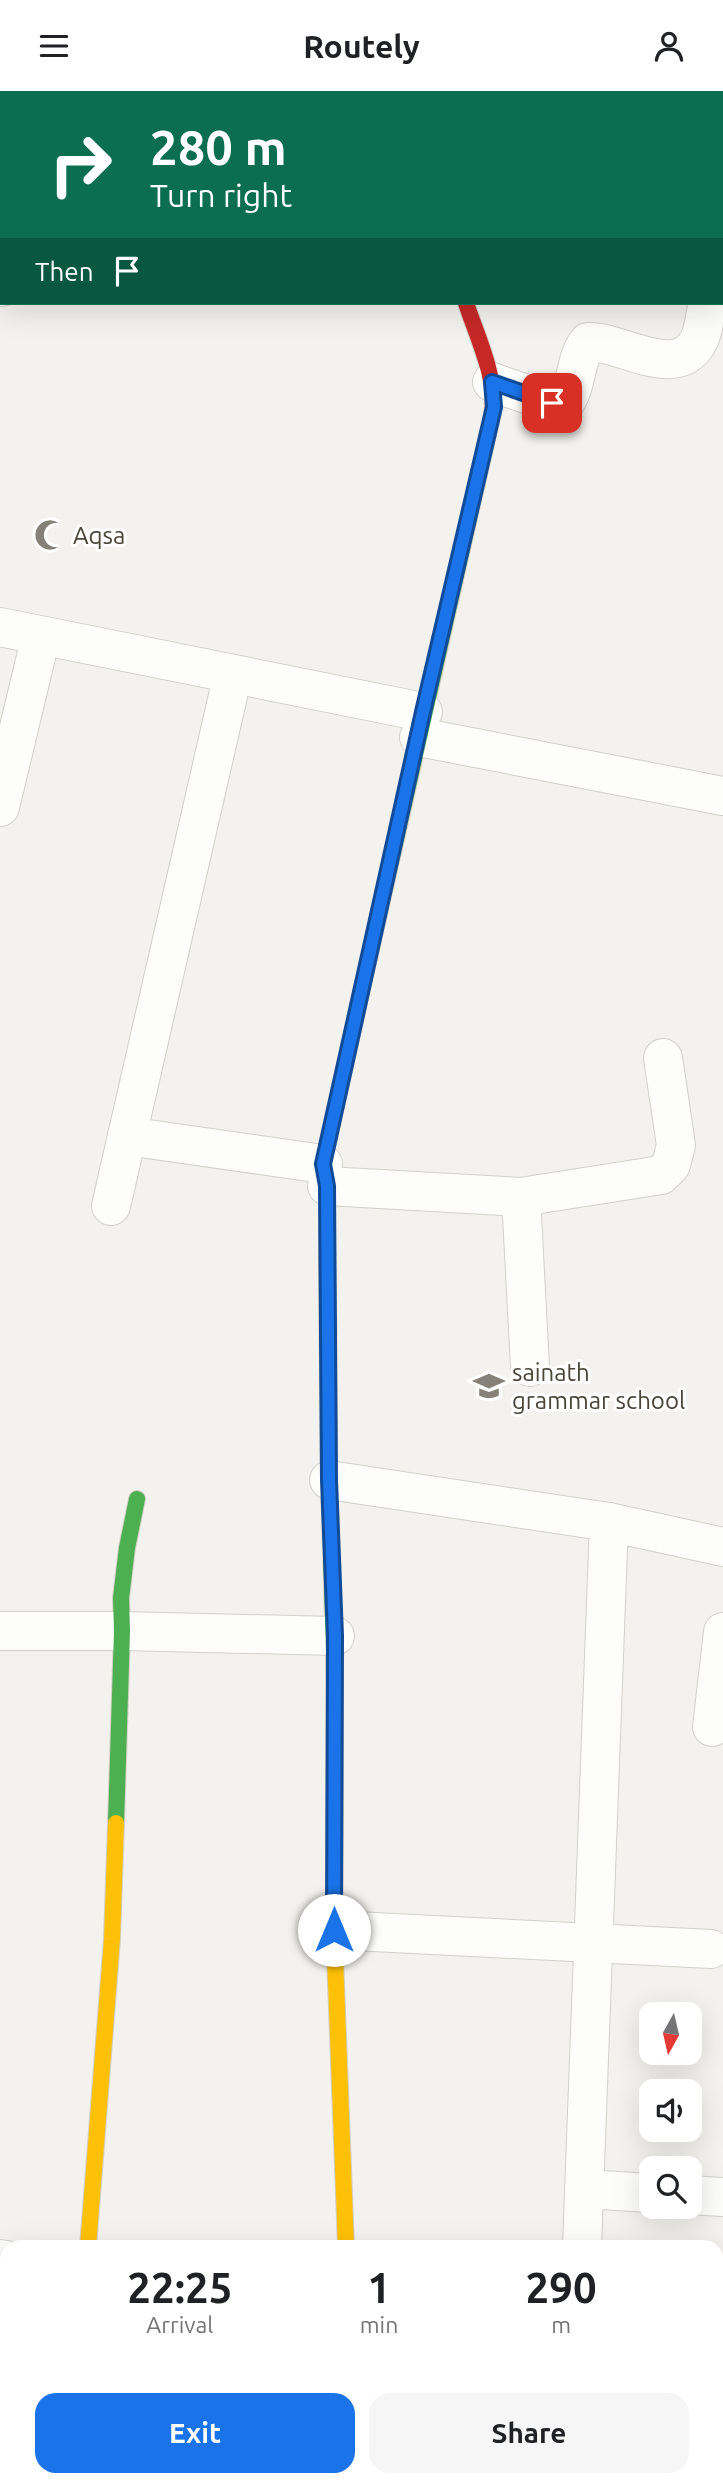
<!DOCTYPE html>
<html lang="en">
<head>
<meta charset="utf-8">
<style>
	body { margin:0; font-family:Ubuntu,sans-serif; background:#f6f6f6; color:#202124; height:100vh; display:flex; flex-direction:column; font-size:26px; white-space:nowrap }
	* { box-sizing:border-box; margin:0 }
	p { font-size:23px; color:#757577 }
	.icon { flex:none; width:38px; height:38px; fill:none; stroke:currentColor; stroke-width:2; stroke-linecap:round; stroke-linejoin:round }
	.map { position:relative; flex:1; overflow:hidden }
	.details { position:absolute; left:0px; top:2149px; width:724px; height:247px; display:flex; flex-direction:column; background:#fff; border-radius:21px 21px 0 0; box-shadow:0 7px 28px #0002 }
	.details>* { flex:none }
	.guide { position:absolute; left:0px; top:0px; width:724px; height:214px; box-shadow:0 7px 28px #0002; background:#0b6e4f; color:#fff; overflow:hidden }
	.needle { width:46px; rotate:188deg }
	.controls { position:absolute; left:639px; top:1911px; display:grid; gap:14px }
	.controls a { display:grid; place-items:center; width:63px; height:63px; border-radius:14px; background:#fff; box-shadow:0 7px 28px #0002; font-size:35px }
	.pin { position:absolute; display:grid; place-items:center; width:60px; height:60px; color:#fff; margin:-30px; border-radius:14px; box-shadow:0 4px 10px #0006 }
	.me { position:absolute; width:77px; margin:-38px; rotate:0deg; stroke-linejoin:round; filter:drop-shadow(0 0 5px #0008) }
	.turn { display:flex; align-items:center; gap:24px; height:147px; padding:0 35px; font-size:32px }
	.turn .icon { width:91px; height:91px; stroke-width:2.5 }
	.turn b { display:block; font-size:49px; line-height:60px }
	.then { display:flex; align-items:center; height:66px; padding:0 35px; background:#0003; gap:14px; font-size:26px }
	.eta { display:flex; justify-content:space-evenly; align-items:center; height:119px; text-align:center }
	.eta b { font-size:42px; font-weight:600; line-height:49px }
	.cta { display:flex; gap:14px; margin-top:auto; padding:14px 35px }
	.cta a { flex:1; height:80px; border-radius:21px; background:#1a73e8; color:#fff; font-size:28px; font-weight:600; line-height:80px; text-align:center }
	.cta a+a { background:#f6f6f6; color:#202124 }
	header { display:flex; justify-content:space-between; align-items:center; height:91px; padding:0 35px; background:#fff; font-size:32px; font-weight:600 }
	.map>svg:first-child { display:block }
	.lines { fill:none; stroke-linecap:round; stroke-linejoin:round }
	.street-casing { stroke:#d2d0cb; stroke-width:40 }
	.fast-casing { stroke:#d3cfc5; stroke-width:18 }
	.slow-casing { stroke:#d3cfc5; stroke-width:18 }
	.jam-casing { stroke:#d3cfc5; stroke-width:18 }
	.street { stroke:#fdfdfc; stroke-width:38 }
	.fast { stroke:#4caf50; stroke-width:16 }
	.slow { stroke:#ffc107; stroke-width:16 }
	.jam { stroke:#c62828; stroke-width:16 }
	.route-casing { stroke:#114b97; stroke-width:18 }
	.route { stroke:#1a73e8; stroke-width:12 }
	.labels { text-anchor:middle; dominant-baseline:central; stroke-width:6; stroke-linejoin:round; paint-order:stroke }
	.poi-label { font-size:24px; fill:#4b4439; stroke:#fff; text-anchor:start }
</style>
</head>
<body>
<header><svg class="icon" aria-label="menu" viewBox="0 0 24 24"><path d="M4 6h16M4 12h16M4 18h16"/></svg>Routely<svg class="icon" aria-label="person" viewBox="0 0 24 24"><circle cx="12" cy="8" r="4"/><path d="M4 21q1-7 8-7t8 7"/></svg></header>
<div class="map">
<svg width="723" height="2395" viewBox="0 0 723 2395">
	<rect width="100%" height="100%" fill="#f4f2ee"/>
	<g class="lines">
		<defs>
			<g id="street">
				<polyline points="45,2 45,0"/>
				<polyline points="208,2 209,0"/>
				<polyline points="464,2 464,0"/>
				<polyline points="0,152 2,151"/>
				<polyline points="0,196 2,196"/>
				<path d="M492,291L552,312L564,313C578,295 574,269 588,251C620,249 677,292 699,249C704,239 705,223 708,212"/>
				<polyline points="0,536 423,621"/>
				<polyline points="419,646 723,705"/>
				<polyline points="0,716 41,545"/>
				<polyline points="127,1045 323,1073"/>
				<polyline points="327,1095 521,1106 661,1084 671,1074 676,1054 663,967"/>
				<polyline points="521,1106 530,1276"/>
				<polyline points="111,1115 233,583"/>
				<polyline points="329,1389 609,1431 723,1456"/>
				<polyline points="0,1540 122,1540 335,1545"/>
				<polyline points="712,1636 723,1541"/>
				<polyline points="334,1839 711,1858"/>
				<polyline points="584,2098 651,2102"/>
				<polyline points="690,2104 723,2106"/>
				<polyline points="582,2156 609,1431"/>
				<polyline points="0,2168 7,2169"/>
				<polyline points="718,2219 723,2219"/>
				<polyline points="328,2395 329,2389"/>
				<polyline points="572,2395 572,2389"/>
			</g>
			<g id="fast">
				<polyline points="360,906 491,330"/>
				<polyline points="327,1168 329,1389 335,1594"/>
				<polyline points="116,1732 122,1540 121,1507 127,1457 137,1408"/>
			</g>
			<g id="slow">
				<polyline points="327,1168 327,1095 323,1073 360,906"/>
				<polyline points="335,1594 334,1839 346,2156"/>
				<polyline points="88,2156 112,1848 116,1732"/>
			</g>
			<path id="jam" d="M466,212C478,249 500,291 491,330"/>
		</defs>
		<use href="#street" class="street-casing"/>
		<use href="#fast" class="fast-casing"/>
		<use href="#slow" class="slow-casing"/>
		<use href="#jam" class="jam-casing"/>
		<use href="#street" class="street"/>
		<use href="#fast" class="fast"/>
		<use href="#slow" class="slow"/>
		<use href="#jam" class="jam"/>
	</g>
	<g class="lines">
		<defs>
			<polyline id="route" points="334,1839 335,1545 329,1389 327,1095 323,1073 423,621 494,316 492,291 552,312"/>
		</defs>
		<use href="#route" class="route-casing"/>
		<use href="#route" class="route"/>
	</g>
	<defs>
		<symbol id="mosque-bare" viewBox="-9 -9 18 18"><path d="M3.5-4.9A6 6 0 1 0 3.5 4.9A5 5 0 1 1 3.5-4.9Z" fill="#868178" stroke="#fff" stroke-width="2.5" paint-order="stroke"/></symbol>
		<symbol id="school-bare" viewBox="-9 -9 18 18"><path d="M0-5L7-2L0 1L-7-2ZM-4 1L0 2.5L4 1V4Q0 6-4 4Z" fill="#868178" stroke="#fff" stroke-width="2.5" paint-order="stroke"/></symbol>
	</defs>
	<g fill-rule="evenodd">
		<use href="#mosque-bare" x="28" y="422" width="44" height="44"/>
		<use href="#school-bare" x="467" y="1273" width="44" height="44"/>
	</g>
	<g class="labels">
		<g class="poi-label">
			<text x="73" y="444">Aqsa</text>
			<text x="512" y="1281">sainath<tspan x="512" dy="28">grammar school</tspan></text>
		</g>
	</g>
</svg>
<div class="controls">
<a><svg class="needle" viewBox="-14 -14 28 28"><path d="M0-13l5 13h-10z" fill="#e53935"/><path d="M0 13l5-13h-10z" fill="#757577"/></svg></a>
<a><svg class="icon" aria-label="sound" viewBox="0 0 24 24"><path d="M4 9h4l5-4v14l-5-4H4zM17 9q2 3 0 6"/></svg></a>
<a><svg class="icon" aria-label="search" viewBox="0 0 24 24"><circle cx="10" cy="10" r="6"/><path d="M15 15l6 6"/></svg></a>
</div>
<div class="pin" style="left:552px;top:312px;background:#d93025"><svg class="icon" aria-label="arrive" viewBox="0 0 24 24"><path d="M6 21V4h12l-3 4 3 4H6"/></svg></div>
<svg class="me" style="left:334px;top:1839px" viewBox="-20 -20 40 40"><circle r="19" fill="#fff"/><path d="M0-13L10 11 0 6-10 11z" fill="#1a73e8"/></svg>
<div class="guide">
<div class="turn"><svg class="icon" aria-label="right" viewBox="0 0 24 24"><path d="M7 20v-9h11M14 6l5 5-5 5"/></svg><div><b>280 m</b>Turn right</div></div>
<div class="then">Then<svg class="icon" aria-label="arrive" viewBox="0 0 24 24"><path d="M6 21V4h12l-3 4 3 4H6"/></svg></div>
</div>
<section class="details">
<div class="eta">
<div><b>22:25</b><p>Arrival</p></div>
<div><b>1</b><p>min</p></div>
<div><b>290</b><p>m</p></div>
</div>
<div class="cta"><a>Exit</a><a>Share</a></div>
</section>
</div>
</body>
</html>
